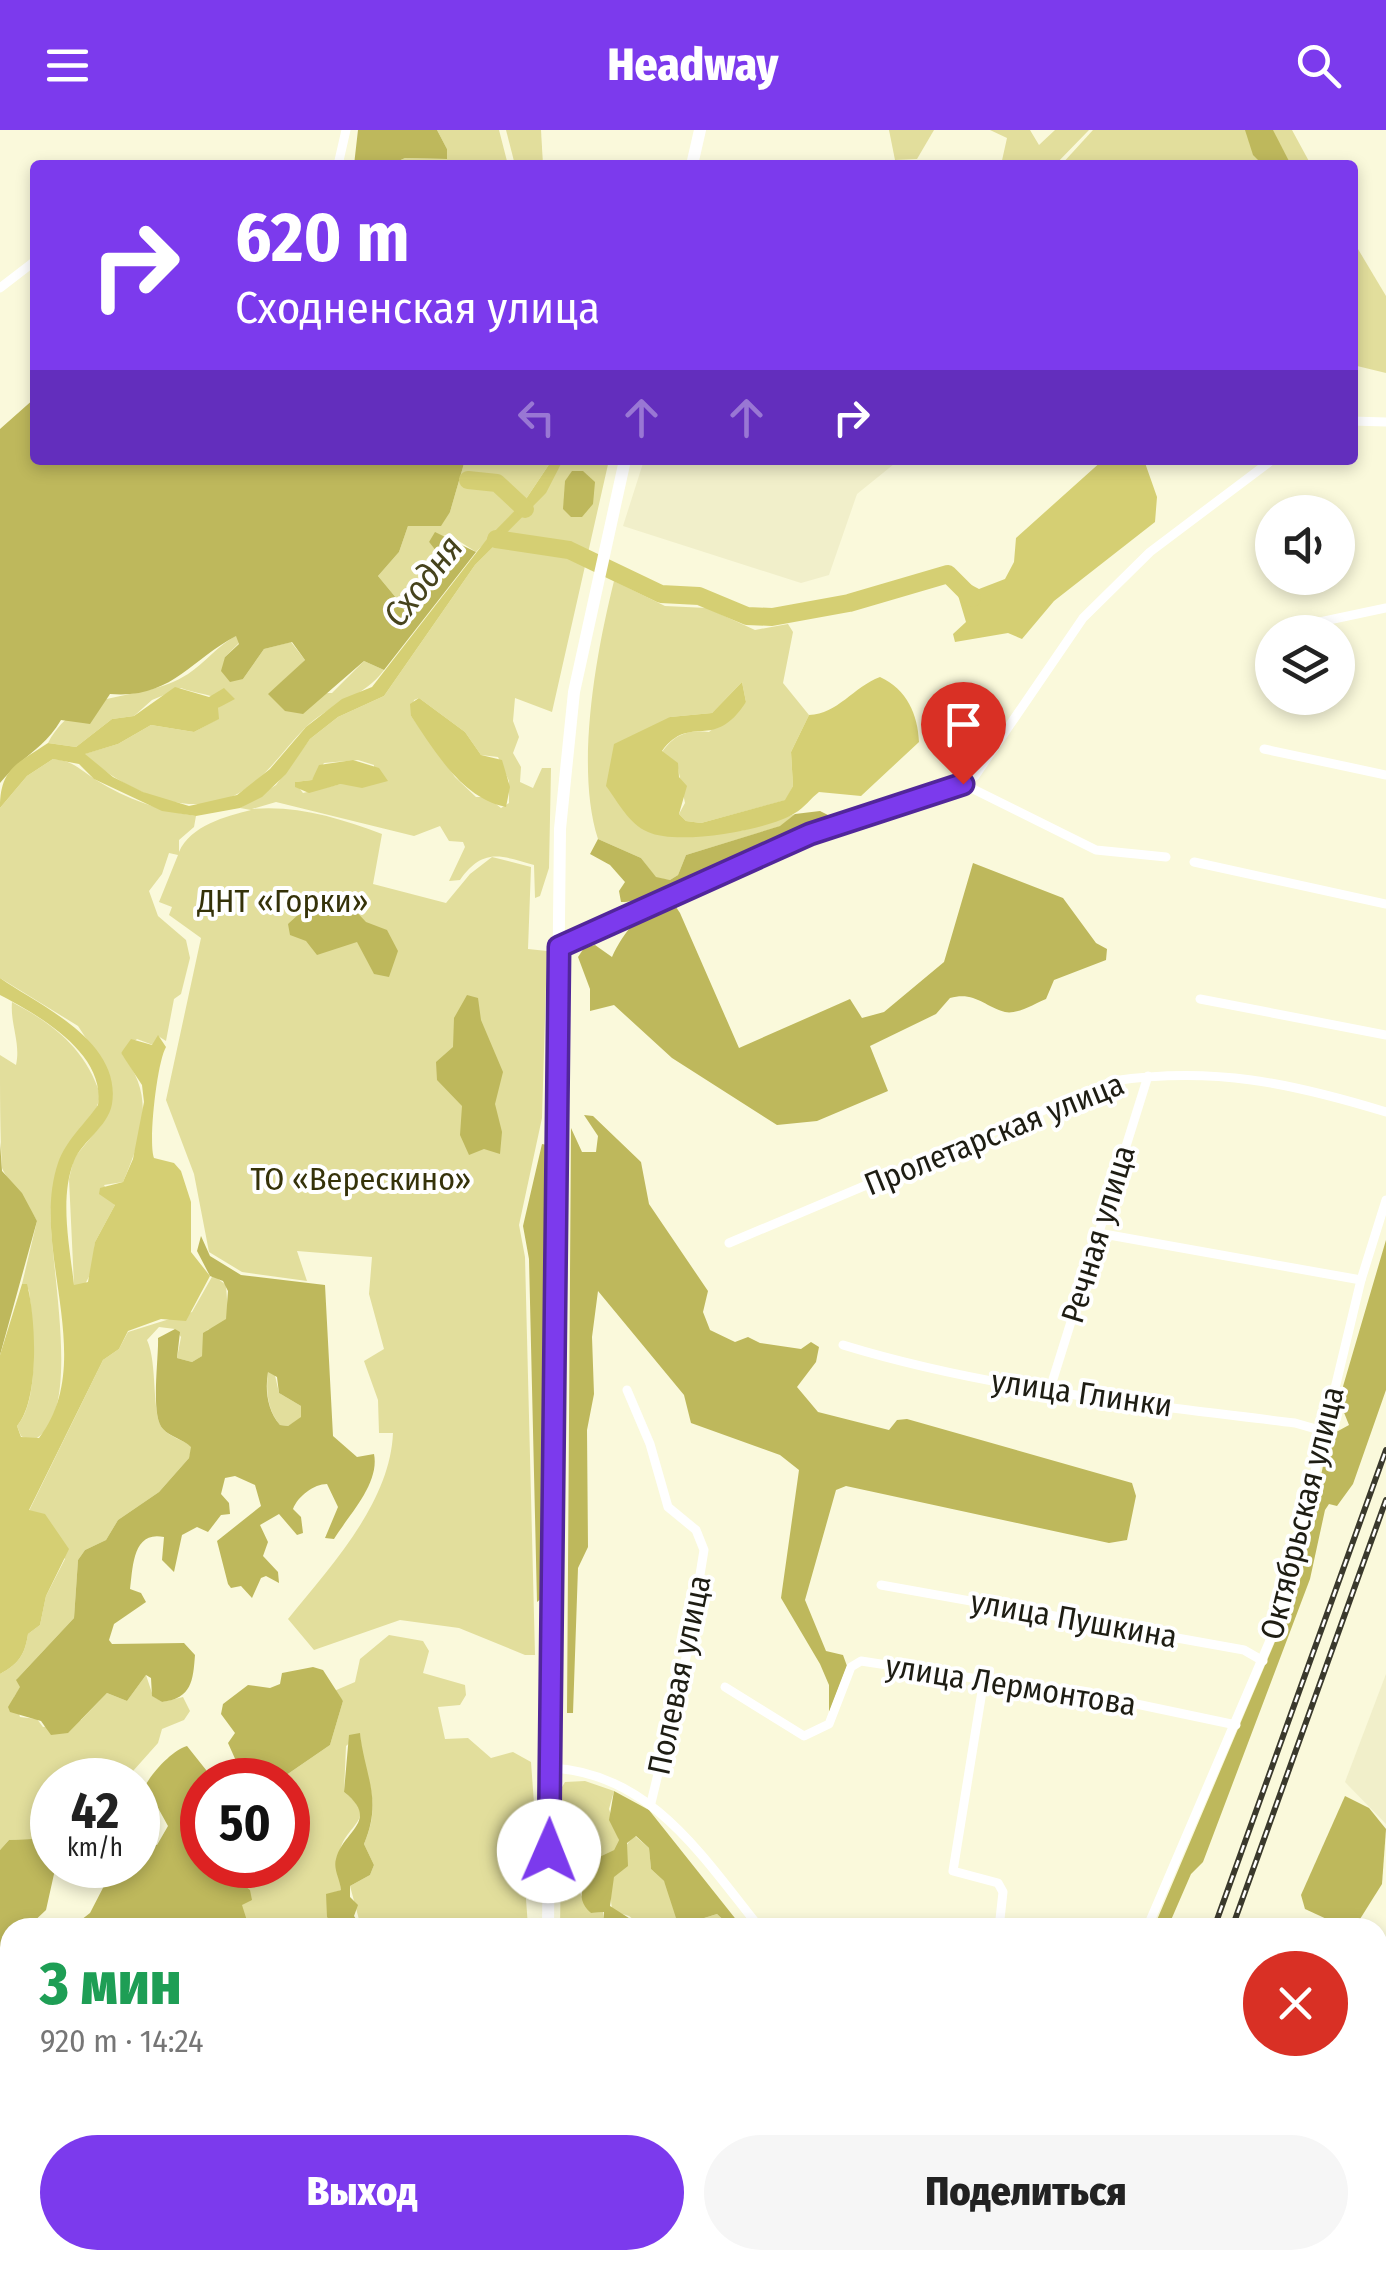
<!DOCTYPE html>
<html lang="ru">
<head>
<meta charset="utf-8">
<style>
	body { margin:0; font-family:"Fira Sans Condensed",sans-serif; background:#f6f6f6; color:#222; height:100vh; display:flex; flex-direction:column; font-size:38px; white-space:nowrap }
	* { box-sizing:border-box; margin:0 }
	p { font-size:32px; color:#767676 }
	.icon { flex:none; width:55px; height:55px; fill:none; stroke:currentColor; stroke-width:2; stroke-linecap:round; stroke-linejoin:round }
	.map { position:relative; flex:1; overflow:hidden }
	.details { position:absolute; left:0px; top:1788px; width:1388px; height:352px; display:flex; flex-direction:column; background:#fff; border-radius:30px 30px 0 0; box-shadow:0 5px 15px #0003 }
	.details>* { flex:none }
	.hud { position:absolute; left:30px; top:30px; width:1328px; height:305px; border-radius:10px; box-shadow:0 5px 15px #0003; background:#7c3aed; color:#fff; overflow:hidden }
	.controls { position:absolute; left:1255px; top:365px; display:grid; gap:20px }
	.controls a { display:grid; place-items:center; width:100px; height:100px; border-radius:50%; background:#fff; box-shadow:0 5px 15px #0003; font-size:50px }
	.speed { position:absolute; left:30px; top:1628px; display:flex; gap:20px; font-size:50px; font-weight:700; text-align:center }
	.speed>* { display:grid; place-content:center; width:130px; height:130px; border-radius:50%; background:#fff; box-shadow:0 5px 15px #0003; line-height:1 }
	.speed small { font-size:25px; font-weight:400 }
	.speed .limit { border:15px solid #d22; background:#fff; color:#111 }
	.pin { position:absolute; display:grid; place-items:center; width:85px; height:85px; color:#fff; margin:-102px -42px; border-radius:50% 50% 50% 0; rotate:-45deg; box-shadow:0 0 10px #0007 }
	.pin .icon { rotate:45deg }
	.me { position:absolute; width:110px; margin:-55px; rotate:1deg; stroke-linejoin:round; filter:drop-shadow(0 0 8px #0008) }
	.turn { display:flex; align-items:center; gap:35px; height:210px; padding:0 40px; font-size:45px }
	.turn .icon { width:130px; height:130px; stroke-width:2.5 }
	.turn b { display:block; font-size:70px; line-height:85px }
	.lanes { display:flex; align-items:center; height:95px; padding:0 40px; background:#0003; justify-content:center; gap:50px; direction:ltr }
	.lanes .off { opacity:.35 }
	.round { display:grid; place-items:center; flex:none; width:105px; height:105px; border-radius:52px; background:#f6f6f6 }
	.summary { display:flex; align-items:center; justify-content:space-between; height:170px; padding:0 40px }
	h1 { font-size:60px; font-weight:800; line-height:75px; color:#1e9e55 }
	.button { display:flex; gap:20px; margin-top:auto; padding:20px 40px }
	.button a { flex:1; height:115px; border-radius:60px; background:#7c3aed; color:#fff; font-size:40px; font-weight:800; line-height:115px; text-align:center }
	.button a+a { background:#f6f6f6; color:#222 }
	header { display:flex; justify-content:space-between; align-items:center; height:130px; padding:0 40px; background:#7c3aed; color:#fff; font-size:45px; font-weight:800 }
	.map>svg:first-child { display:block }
	.built { fill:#f1efca }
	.green { fill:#e2de9c; fill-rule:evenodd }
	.forest { fill:#beb85c; fill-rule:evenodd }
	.water { fill:#d5cf73 }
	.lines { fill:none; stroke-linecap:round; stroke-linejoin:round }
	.river { stroke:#d5cf73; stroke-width:18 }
	.minor { stroke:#fff; stroke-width:9 }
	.secondary { stroke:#fff; stroke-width:12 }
	.rail-casing { stroke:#3a392c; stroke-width:6 }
	.rail { stroke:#fff; stroke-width:2.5; stroke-dasharray:8; stroke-linecap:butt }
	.route-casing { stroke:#51269a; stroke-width:25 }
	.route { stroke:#7c3aed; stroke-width:18 }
	.labels { text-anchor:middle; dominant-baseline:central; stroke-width:8; stroke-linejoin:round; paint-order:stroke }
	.park-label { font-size:32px; fill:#353209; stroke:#fff }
	.street-label { font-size:32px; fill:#1e1d13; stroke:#fff }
	.water-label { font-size:35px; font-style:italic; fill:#46431c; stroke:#fff }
</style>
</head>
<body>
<header><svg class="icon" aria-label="menu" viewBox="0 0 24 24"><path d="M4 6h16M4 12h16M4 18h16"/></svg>Headway<svg class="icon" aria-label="search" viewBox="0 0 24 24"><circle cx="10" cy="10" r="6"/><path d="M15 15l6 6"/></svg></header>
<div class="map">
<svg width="1386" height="2139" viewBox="0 0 1386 2139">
	<rect width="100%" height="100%" fill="#faf9db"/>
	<g class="built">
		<polygon points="644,330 899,330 857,364 829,445 801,453 623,396"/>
		<polygon points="1386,1544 1386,1694 1345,1652"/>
		<polygon points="1386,1890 1386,2139 1339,2139 1330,2130 1378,2130 1378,1907"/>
	</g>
	<g class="green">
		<polygon points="437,0 499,0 508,35 390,35 405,28 446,29 447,19"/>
		<polygon points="506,0 541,0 543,35 515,35"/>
		<polygon points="889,0 934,0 917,29 895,30"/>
		<polygon points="990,0 1030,0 1039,15 1055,0 1089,0 1055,35 1001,35 1007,8"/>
		<polygon points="1093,0 1292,0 1311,35 1061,35"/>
		<polygon points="1352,109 1386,166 1386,243 1353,235"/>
		<polygon points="465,330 552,330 526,369 476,422 448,404 429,412 444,430 416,479 402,475 378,446 399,422 408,396 450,382"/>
		<path d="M563,330H609L552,582L515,568L513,591L519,607L513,623L521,637L520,652L533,658L542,638H551L549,738L540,766L535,768L534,735C500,725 483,718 460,750L449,751L465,717L463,712L449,711L440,696L414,706L276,672L252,679C297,675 339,688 382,704L373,754L446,773L470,744L492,727L531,737L528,819L547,821L542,988L519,1095L525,1127L535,1525H525L459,1498L400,1490L314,1520L288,1489C331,1436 390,1373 393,1303H379L378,1270L364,1231L384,1219L369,1164L372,1127L297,1121L307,1151L242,1142L209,1122L194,1044L166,970L201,808L169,785L172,777L159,772L178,725L169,723L162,744L149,761L158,786L186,810L190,828L181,864L174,869L166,911L158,906L153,915L137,909L121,923C156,965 143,1005 123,1052L104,1055L115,1075L95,1112L92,1141L84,1156L74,1155L69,1049L74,1028L102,994L105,937L78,896L0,848V678L27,646L53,629C74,631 79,639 96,650C126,669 161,681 196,686L194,697L179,710V722C190,696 226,686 251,680L240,678L276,655L310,609L338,587L384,566L475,435L528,380ZM419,568L465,602L481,625L498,627L509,651V673L501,678L487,667H476L455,647L411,586L414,570ZM358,630L374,635L373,655L341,654L303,663L295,652L312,650L324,633Z"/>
		<path d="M614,451L665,476L707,478L755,500L788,494L793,502L783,553L809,585L791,622L793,656L786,670L701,693L686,691L679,684L685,673L677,633L662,622C675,604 687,600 709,602L746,572L742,552L712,583L670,587L629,688L741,701L795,684L781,696L686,725L678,745L670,750L656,748L641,728L598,709C575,638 596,523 614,451Z"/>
		<path d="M237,505L239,513L225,527L243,549L264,519L291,512L305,530L269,564L332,563L364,531L384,540C365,567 329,574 305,598C283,620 267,647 239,663C189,692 122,659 84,624L118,614L151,595L194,602L218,589V578L226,572C213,564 196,564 181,558L152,570L134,586L112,589L76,617L48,613C81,553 137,576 188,544C205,533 217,516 237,505Z"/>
		<path d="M12,872C53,894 85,918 100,964C95,1000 59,1032 52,1068C43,1116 90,1289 31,1311L21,1306L17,1296C41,1269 33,1195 29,1160L22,1154L37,1091C31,1079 4,1045 2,1038C0,1004 0,960 0,925L16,935C21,913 10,894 12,872Z"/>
		<path d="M213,1145L226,1155L228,1184L224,1194L207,1200L202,1226L192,1232L177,1228L181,1207L175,1199L159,1197L147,1210C158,1233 151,1286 163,1299C170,1307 183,1310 192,1317L189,1328L159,1362L118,1390L106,1410L85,1420L78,1430L74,1488L17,1549L21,1557L14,1567L20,1587L37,1589L43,1597L81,1590L107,1563L127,1571L146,1545L153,1566L162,1572L183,1567L190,1581L184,1590L162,1599L158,1613L125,1650H52V1716L32,1709L9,1710L0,1720V1544C19,1534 25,1524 28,1504L40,1495L46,1466L65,1429L29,1381L103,1230L119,1219L128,1202L192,1182Z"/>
		<path d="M274,1241L279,1263L301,1276V1288L288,1296L280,1295C267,1279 266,1260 268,1242Z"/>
		<path d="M389,1505L423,1511L429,1521L423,1543L465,1555L466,1565L460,1575L438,1577L445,1609L468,1608L491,1628L513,1622L531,1632L536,1701L526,1769L528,1797H361L350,1756L370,1745L374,1735L364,1714C384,1668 363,1649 360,1604L346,1616L344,1662C378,1688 349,1693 341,1717C337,1729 340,1748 341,1760L326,1765L336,1797H249C243,1783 239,1771 230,1757L235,1746L246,1742L245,1735H288V1650H279L330,1615L343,1571L334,1561L355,1552L360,1529Z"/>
		<polygon points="585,1651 614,1661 609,1679 619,1710 614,1720 594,1730 580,1763 591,1783 603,1782 603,1792 592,1797 560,1797 561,1731 566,1710 566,1684 559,1662 565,1652"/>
		<path d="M635,1706L649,1718L651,1739L664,1751L688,1793L717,1784L731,1797H643L629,1786L613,1781C606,1762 619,1717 635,1706Z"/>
		<rect x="556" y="2130" width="376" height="9"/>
	</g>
	<g class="forest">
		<polygon points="358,0 437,0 447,19 447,29 405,28 390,35 354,35"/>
		<polygon points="1245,0 1273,0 1291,35 1263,35 1253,25"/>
		<path d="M35,268V330H465L450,382L441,396H408L399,422L378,446L402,475L416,479L444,431L429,412L435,402L476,422L384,540L364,531L303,584L285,581L268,564L305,530L292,512L264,519L243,549L230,552L221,541L225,527L239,514L236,506C189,531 171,569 110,564L90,594L61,590C44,619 21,627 0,653V299Z"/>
		<polygon points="572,341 583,341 595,352 593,374 582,387 571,387 563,379 565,351"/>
		<path d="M820,681L832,687C791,704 655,774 621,772L619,761L625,752L610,735L590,724L598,709L641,728L656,747L670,750L678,745L686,725L780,696L795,684Z"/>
		<path d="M973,733L1063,768L1096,813L1107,819L1106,830L1054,850L1046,869C1036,873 1017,885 1005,882C984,876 974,861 950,868L936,884L870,916L888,961L817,991L777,995L672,928L614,875L590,881V859L578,827L584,818L595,815L612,827C624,801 644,774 676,777L680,783L739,918L850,869L862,888L884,882L944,832Z"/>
		<polygon points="305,768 316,768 331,784 351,776 366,792 387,800 398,821 389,847 374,844 357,812 317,825 306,811 290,805 288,794 300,783"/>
		<polygon points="467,865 478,868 481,890 503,942 495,974 502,1002 500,1024 484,1019 469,1025 460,1005 462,976 437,950 436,932 453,917 454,888"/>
		<polygon points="584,985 593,986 641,1032 649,1074 708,1161 703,1182 710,1200 735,1212 748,1207 760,1213 801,1219 811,1212 819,1217 816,1232 797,1257 818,1282 889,1300 897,1290 907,1289 1132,1353 1136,1366 1127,1410 1109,1413 846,1356 836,1360 805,1470 826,1521 843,1525 847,1536 829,1583 829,1555 820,1534 781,1468 799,1340 780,1325 691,1293 684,1265 598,1161 592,1207 594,1264 587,1300 588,1417 578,1438 573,1583 567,1583 571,998 582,1022 596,1022 598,1006"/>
		<polygon points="0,1012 2,1041 22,1063 37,1091 0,1225"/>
		<polygon points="542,1014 547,1015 549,1025 542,1468 537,1472 529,1129 523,1096"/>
		<path d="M201,1106L210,1126L241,1145L325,1155L333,1306L357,1327L374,1324C380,1354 348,1386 334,1409L325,1408L338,1377L327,1354C314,1354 298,1366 293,1379L301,1387L303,1403L297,1405L279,1384L260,1395L268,1412L263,1426L278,1442L279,1453L266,1446L261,1448L252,1468L241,1456L231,1458L228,1454L217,1411L261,1376L255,1355L235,1346L225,1348L221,1364L229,1373L230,1384L221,1385L208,1402L197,1397L182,1405L174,1442L162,1430L164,1407C132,1400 133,1439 130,1459L141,1463L146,1472L114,1494L109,1510L112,1514L184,1513L195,1525C193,1551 192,1568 162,1572L152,1566L151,1548L146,1545L127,1571L107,1563L68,1603L51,1605L41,1591L10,1582L8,1577L20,1557L16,1550L74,1488L78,1430L85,1420L106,1410L118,1390L159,1362L189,1328L191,1317C183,1309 170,1307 163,1299C150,1286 159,1227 158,1208L175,1199L180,1202L177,1228L192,1232L202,1226L203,1203L226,1189L228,1161L223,1151L210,1146L197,1121ZM268,1242L277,1247L279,1263L301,1276V1287L288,1296L280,1295C267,1280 265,1260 268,1242Z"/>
		<polygon points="1386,1110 1386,1260 1353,1354 1337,1376 1329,1374 1325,1380 1310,1449 1203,1732 1191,1744 1168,1797 1154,1797 1299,1455 1329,1306 1349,1295 1339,1270"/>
		<polygon points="313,1537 323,1540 343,1571 330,1615 279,1650 238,1650 241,1642 228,1613 235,1603 221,1584 223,1574 248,1555 270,1558 280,1554 282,1543"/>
		<path d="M360,1603C365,1647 383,1669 364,1714L374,1735L370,1745L350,1756V1767L358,1775L354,1786L361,1797H336L327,1787L326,1764L341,1760C340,1749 333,1739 336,1729C343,1701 381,1691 344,1662L349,1605Z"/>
		<path d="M187,1616L214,1650H202V1735H245L246,1742L235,1746L231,1756L241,1753L250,1760L252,1770L242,1775L249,1797H72L90,1783L105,1754L93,1735H138V1710L157,1715L168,1696L152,1667L142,1663C147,1647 172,1620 187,1616Z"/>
		<path d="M614,1661L649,1680L742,1797H731L717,1784L688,1793L677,1791L664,1751L651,1739L649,1718L636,1706L627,1713L628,1736L614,1747L610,1776L643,1797H592L603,1792L604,1782L591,1783C571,1765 589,1752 593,1730L614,1720L619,1710L609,1690Z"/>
		<polygon points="1345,1666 1369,1678 1386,1699 1382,1754 1355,1797 1344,1797 1305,1779 1301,1765"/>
		<polygon points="32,1709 52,1716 52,1735 56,1735 46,1780 28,1797 10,1798 10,2025 0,2030 0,1720 9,1710"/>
	</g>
	<g class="water">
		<path d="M552,330H563L546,363L475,435L384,566L338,587L310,609L286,644L262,667L240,678L196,686L162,681L94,649L79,634L53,629L27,646L0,678C0,638 17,634 48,613L76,617L112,589L134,586L175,557L209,567L224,558L235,569L218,578L219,589L194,602L151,595L118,614L85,624L113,647L143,662L189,676L237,665L270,639L306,597L342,569L372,557L487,409L526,369Z"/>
		<polygon points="1103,330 1144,330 1157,367 1155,392 1054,471 1022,509 1008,503 955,512 953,504 966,492 954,452 960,449 979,459 1005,449 1014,432 1016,408"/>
		<path d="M880,547C907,559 918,585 919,612L861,666L819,662C811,668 804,678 795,683C769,700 678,716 648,702C629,694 618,672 606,656L614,614L670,587L712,583L742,552L746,572C713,623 691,582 662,621L678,633L679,647L687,656L679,684L686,691L701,693L785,670L793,656L791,622L809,585C838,584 853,557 880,547Z"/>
		<path d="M419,568L465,602L481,625L502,630L510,657L506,677C462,668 436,623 411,586L410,574Z"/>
		<polygon points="353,630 379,638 388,651 362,658 341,654 309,663 295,657 295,652 312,650 319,635"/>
		<path d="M0,848C40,876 122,911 112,974C108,997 82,1011 74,1031C59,1068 70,1118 74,1155L88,1152L95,1112L115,1075L99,1064L100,1058L123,1052L133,1029L144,972L142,955L121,923L131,909L152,915L158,905L166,917C157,932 148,1013 154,1028L174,1033L181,1041L191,1072V1122L210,1146L186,1191L161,1189L128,1201L119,1219L103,1230L29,1380L45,1384L69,1419L46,1466L40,1495L28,1504C25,1524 19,1534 0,1544V1225L22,1154H27C36,1188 40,1270 17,1296L21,1307L39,1308C99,1230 29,1119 58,1033C66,1010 85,994 98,975C106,923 38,885 0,865Z"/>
	</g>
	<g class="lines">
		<g class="river">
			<polyline points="468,350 497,353 525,379"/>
			<polyline points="496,409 569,420 661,464 699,466 747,486 772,487 849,473 948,444 972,468"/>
		</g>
		<g class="minor">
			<polyline points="338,35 346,0"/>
			<polyline points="0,158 35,131"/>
			<polyline points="1352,291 1386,292"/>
			<polyline points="1296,497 1386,478"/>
			<polyline points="1264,619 1386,645"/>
			<polyline points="963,654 1096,720 1166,727"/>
			<polyline points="1194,732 1386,774"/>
			<polyline points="559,817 810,704 975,646 1083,488 1150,422 1272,330"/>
			<polyline points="1200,869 1386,905"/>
			<polyline points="1098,1103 1361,1150"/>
			<path d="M729,1113L1113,951C1213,936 1291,953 1386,982"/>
			<path d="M843,1215C990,1260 1143,1274 1295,1293L1323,1301"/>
			<polyline points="627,1260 650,1314 668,1377 696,1400 704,1420 688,1519 651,1673"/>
			<polyline points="1049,1262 1148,946"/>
			<polyline points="881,1455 1244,1520 1263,1531"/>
			<polyline points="984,1549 953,1741 998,1753 1003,1762 999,1798"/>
			<polyline points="725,1557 804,1606 829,1594 851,1537 861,1531 1122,1571 1236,1595"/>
			<path d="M550,1638C650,1642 702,1726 760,1798"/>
			<polyline points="1147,1798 1280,1487 1361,1150 1386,1070"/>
			<polyline points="1378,1828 1386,1833"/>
		</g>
		<g class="secondary">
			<polyline points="692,35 700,0"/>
			<polyline points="548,1798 560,699 574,562 625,330"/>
			<polyline points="544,2139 544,2130"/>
		</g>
		<defs>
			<g id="rail">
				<polyline points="1214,1798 1386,1320"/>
				<polyline points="1232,1798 1386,1370"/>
				<polyline points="1067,2139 1071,2130"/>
				<polyline points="1085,2139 1089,2130"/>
			</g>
		</defs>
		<use href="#rail" class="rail-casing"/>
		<use href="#rail" class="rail"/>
	</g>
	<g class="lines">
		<defs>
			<polyline id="route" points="549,1721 559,817 810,704 963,654"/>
		</defs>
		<use href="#route" class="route-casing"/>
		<use href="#route" class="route"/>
	</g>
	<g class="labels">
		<g class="park-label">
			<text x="283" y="771">ДНТ «Горки»</text>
			<text x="361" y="1049">ТО «Верескино»</text>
		</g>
		<g class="street-label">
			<text transform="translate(994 1004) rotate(-22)">Пролетарская улица</text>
			<text transform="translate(1098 1104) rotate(-73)">Речная улица</text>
			<text transform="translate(1082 1263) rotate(8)">улица Глинки</text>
			<text transform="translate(1302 1383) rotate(-76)">Октябрьская улица</text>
			<text transform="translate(1074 1489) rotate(10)">улица Пушкина</text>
			<text transform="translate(679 1545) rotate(-78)">Полевая улица</text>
			<text transform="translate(1011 1555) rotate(9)">улица Лермонтова</text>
		</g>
		<g class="water-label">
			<text transform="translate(423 451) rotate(-52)">Сходня</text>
		</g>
	</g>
</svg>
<div class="controls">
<a><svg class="icon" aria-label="sound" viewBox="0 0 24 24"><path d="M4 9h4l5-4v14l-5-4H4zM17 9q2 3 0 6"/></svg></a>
<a><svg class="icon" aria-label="layers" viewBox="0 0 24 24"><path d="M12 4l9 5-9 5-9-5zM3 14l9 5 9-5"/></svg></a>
</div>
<div class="speed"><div>42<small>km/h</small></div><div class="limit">50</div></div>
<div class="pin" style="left:963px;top:654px;background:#d93025"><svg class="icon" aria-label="arrive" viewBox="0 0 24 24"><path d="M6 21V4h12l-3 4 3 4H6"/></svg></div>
<svg class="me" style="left:549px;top:1721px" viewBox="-20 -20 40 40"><circle r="19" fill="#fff"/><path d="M0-13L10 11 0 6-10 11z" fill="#7c3aed"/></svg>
<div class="hud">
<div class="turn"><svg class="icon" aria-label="right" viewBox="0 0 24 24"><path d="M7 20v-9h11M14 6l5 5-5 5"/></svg><div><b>620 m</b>Сходненская улица</div></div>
<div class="lanes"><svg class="icon off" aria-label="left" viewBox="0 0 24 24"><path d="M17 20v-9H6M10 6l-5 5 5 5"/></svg><svg class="icon off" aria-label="ahead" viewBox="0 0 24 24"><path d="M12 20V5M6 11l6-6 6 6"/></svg><svg class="icon off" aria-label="ahead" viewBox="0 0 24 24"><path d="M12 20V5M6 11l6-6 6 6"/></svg><svg class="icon" aria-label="right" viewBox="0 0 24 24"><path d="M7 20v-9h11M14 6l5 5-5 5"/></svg></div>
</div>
<section class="details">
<div class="summary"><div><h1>3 мин</h1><p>920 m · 14:24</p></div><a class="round" style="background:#d93025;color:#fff"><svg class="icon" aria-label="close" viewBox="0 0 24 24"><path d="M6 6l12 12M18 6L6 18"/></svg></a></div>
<div class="button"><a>Выход</a><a>Поделиться</a></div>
</section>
</div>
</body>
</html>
